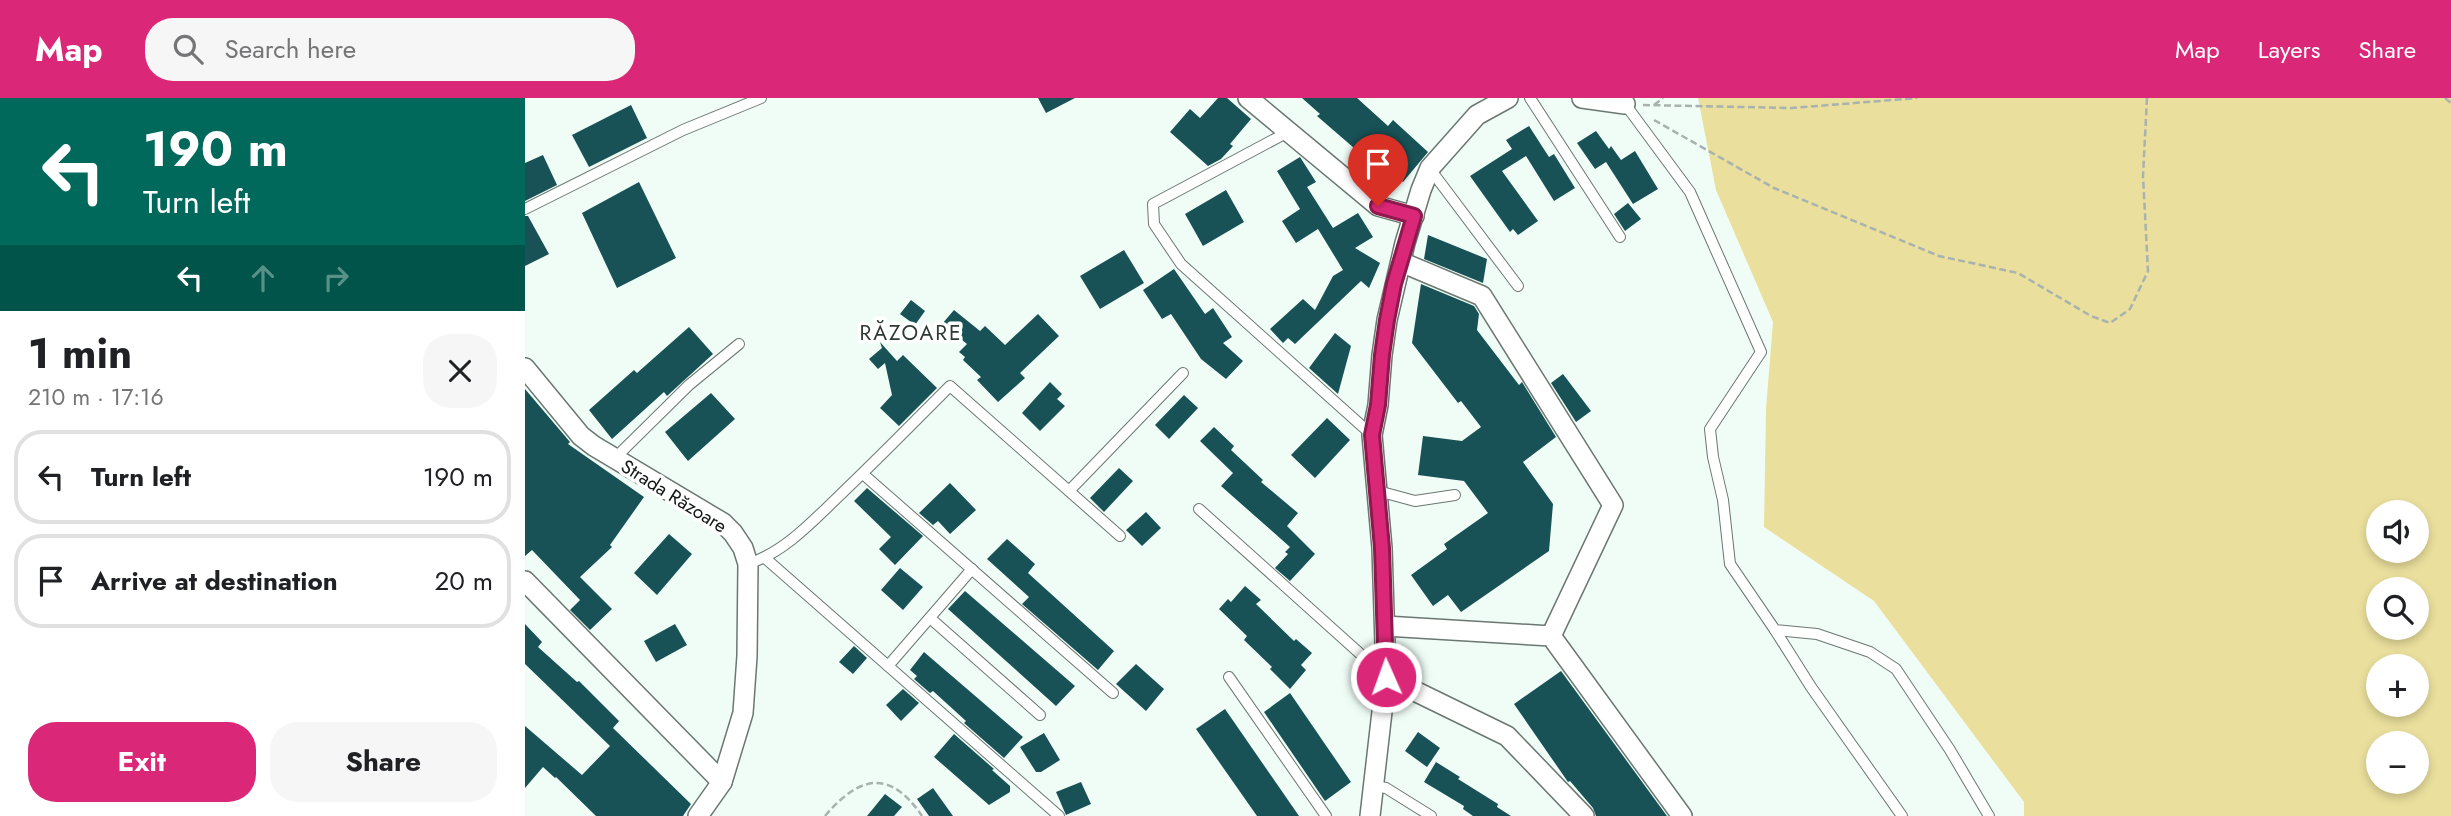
<!DOCTYPE html>
<html lang="en">
<head>
<meta charset="utf-8">
<style>
	body { margin:0; font-family:Jost,sans-serif; background:#f6f6f6; color:#202124; height:100vh; display:flex; flex-direction:column; font-size:26px; white-space:nowrap }
	* { box-sizing:border-box; margin:0 }
	p { font-size:23px; color:#757577 }
	.icon { flex:none; width:38px; height:38px; fill:none; stroke:currentColor; stroke-width:2; stroke-linecap:round; stroke-linejoin:round }
	.map { position:relative; flex:1; overflow:hidden }
	.details { display:flex; flex-direction:column; background:#fff; width:525px }
	.details>* { flex:none }
	.guide { background:#00695c; color:#fff; overflow:hidden }
	.tools { position:absolute; left:1841px; top:402px; display:grid; gap:14px }
	.tools a { display:grid; place-items:center; width:63px; height:63px; border-radius:50%; background:#fff; box-shadow:0 4px 10px #0003; font-size:35px }
	.pin { position:absolute; display:grid; place-items:center; width:60px; height:60px; color:#fff; margin:-72px -30px; border-radius:50% 50% 50% 0; rotate:-45deg; box-shadow:0 0 7px #0007 }
	.pin .icon { rotate:45deg }
	.me { position:absolute; width:77px; margin:-38px; rotate:358deg; stroke-linejoin:round; filter:drop-shadow(0 0 5px #0008) }
	.turn { display:flex; align-items:center; gap:24px; height:147px; padding:0 28px; font-size:32px }
	.turn .icon { width:91px; height:91px; stroke-width:2.5 }
	.turn b { display:block; font-size:49px; line-height:60px }
	.lanes { display:flex; align-items:center; height:66px; padding:0 28px; background:#0003; justify-content:center; gap:35px; direction:ltr }
	.lanes .off { opacity:.35 }
	.round { display:grid; place-items:center; flex:none; width:74px; height:74px; border-radius:28px; background:#f6f6f6 }
	.overview { display:flex; align-items:center; justify-content:space-between; height:119px; padding:0 28px }
	h1 { font-size:42px; font-weight:700; line-height:52px }
	.cta { display:flex; gap:14px; margin-top:auto; padding:14px 28px }
	.cta a { flex:1; height:80px; border-radius:28px; background:#db2777; color:#fff; font-size:28px; font-weight:700; line-height:80px; text-align:center }
	.cta a+a { background:#f6f6f6; color:#202124 }
	ul { padding:0; list-style:none }
	li { display:flex; align-items:center; gap:21px; height:94px; margin:0 14px 10px; padding:0 14px; border:4px solid #e0e0e0; border-radius:28px }
	li div { flex:1 }
	li b { display:block; font-size:26px }
	li em { font-style:normal }
	header { display:flex; align-items:center; gap:42px; box-sizing:border-box; height:98px; padding:0 35px; background:#db2777; color:#fff }
	header strong { font-size:33px }
	nav { display:flex; gap:38px; margin-inline-start:auto; font-size:24px }
	.search { width:490px; height:63px; background:#f6f6f6; display:flex; align-items:center; gap:18px; box-sizing:border-box; padding:0 24px; border-radius:28px; color:#757577; font-size:26px }
	main { display:flex; flex:1; min-height:0 }
	.map>svg:first-child { display:block }
	.green { fill:#eadf9c; fill-rule:evenodd }
	.building { fill:#185256 }
	.lines { fill:none; stroke-linecap:round; stroke-linejoin:round }
	.service-casing { stroke:#6b7771; stroke-width:12 }
	.minor-casing { stroke:#6b7771; stroke-width:22 }
	.path { stroke:#a8b2ae; stroke-width:2.5; stroke-dasharray:7 3.5; stroke-linecap:butt }
	.service { stroke:#fff; stroke-width:10 }
	.minor { stroke:#fff; stroke-width:19 }
	.route-casing { stroke:#8e194d; stroke-width:18 }
	.route { stroke:#db2777; stroke-width:12 }
	.labels { text-anchor:middle; dominant-baseline:central; stroke-width:7; stroke-linejoin:round; paint-order:stroke }
	.street-label { font-size:19px; fill:#121614; stroke:#fff }
	.neighbourhood-label { font-size:21px; letter-spacing:2px; fill:#2e3934; stroke:#fff }
</style>
</head>
<body>
<header>
<strong>Map</strong>
<div class="search"><svg class="icon" aria-label="search" viewBox="0 0 24 24"><circle cx="10" cy="10" r="6"/><path d="M15 15l6 6"/></svg>Search here</div>
<nav><a>Map</a><a>Layers</a><a>Share</a></nav>
</header>
<main>
<section class="details">
<div class="guide">
<div class="turn"><svg class="icon" aria-label="left" viewBox="0 0 24 24"><path d="M17 20v-9H6M10 6l-5 5 5 5"/></svg><div><b>190 m</b>Turn left</div></div>
<div class="lanes"><svg class="icon" aria-label="left" viewBox="0 0 24 24"><path d="M17 20v-9H6M10 6l-5 5 5 5"/></svg><svg class="icon off" aria-label="ahead" viewBox="0 0 24 24"><path d="M12 20V5M6 11l6-6 6 6"/></svg><svg class="icon off" aria-label="right" viewBox="0 0 24 24"><path d="M7 20v-9h11M14 6l5 5-5 5"/></svg></div>
</div>
<div class="overview"><div><h1>1 min</h1><p>210 m · 17:16</p></div><a class="round"><svg class="icon" aria-label="close" viewBox="0 0 24 24"><path d="M6 6l12 12M18 6L6 18"/></svg></a></div>
<ul>
<li><svg class="icon" aria-label="left" viewBox="0 0 24 24"><path d="M17 20v-9H6M10 6l-5 5 5 5"/></svg><div><b>Turn left</b></div><em>190 m</em></li>
<li><svg class="icon" aria-label="arrive" viewBox="0 0 24 24"><path d="M6 21V4h12l-3 4 3 4H6"/></svg><div><b>Arrive at destination</b></div><em>20 m</em></li>
</ul>
<div class="cta"><a>Exit</a><a>Share</a></div>
</section>
<div class="map">
<svg width="1926" height="718" viewBox="0 0 1926 718">
	<rect width="100%" height="100%" fill="#f0fdf7"/>
	<path class="green" d="M1173,0H1926V718H1499V704L1349,503L1239,429L1241,311L1248,224L1191,92ZM1853,415H1892V453H1853ZM1853,492H1892V530H1853ZM1853,569H1892V607H1853ZM1853,646H1892V684H1853Z"/>
	<g class="building">
		<polygon points="513,0 550,0 521,15"/>
		<polygon points="693,0 702,0 726,21 705,46 708,48 696,61 683,68 645,34 665,11 675,20"/>
		<polygon points="777,0 832,0 863,28 868,22 903,54 878,84 834,45 829,50 792,18 795,16"/>
		<polygon points="106,7 122,40 64,69 47,37"/>
		<polygon points="1004,28 1024,59 1029,56 1050,90 1029,103 1001,58 977,73 1013,123 993,137 988,131 985,134 945,78 987,51 981,42"/>
		<polygon points="1071,33 1084,51 1086,48 1096,62 1110,53 1133,91 1108,106 1081,64 1070,71 1052,45"/>
		<polygon points="18,57 32,87 0,103 0,65"/>
		<polygon points="775,59 791,84 782,89 808,130 833,115 848,139 830,150 855,165 844,190 836,183 770,246 763,240 758,245 745,231 778,201 790,212 808,178 818,172 793,131 771,145 757,123 775,111 752,73"/>
		<polygon points="114,84 151,160 92,190 57,115"/>
		<polygon points="701,92 719,124 678,148 660,116"/>
		<polygon points="1103,105 1116,121 1100,133 1089,116"/>
		<polygon points="0,118 3,118 24,156 0,168"/>
		<polygon points="903,137 962,161 958,185 899,161"/>
		<polygon points="599,152 619,185 575,211 555,178"/>
		<polygon points="649,171 680,216 688,210 707,239 698,245 718,263 701,281 676,261 646,216 637,221 618,192"/>
		<polygon points="896,186 949,208 954,216 952,232 994,287 997,284 1031,339 998,364 1028,406 1024,453 936,514 923,497 908,508 886,477 922,451 919,446 963,415 939,383 893,377 898,338 937,343 956,329 936,303 933,305 887,245"/>
		<polygon points="386,202 400,213 390,227 375,216"/>
		<polygon points="429,212 455,233 460,228 480,247 513,216 534,238 495,275 500,280 473,304 452,282 456,279 438,262 440,259 434,254 442,246 417,226"/>
		<polygon points="164,229 188,256 142,298 139,294 87,341 64,312 109,272 112,275"/>
		<polygon points="810,235 826,248 813,296 784,270"/>
		<polygon points="355,244 372,263 378,257 412,290 374,328 355,310 367,297 360,265 353,271 344,261 357,250"/>
		<polygon points="1038,276 1066,313 1051,324 1026,285"/>
		<polygon points="525,284 537,296 532,301 540,308 515,333 497,315"/>
		<polygon points="0,291 45,344 43,346 119,399 85,447 87,449 55,479 87,511 65,532 45,512 55,502 7,452 0,458"/>
		<polygon points="186,295 210,321 163,363 140,334"/>
		<polygon points="659,297 673,310 644,341 630,327"/>
		<polygon points="802,320 825,342 790,380 766,357"/>
		<polygon points="689,329 709,348 706,352 738,382 736,384 773,415 762,428 790,456 765,483 750,470 763,456 760,454 765,449 696,388 708,375 675,343"/>
		<polygon points="594,370 608,383 579,414 565,400"/>
		<polygon points="425,385 451,412 425,436 413,423 408,427 394,415"/>
		<polygon points="342,390 398,438 370,467 354,451 366,439 329,403"/>
		<polygon points="621,414 636,430 617,448 601,432"/>
		<polygon points="144,436 167,456 132,497 109,475"/>
		<polygon points="482,441 510,466 503,475 589,553 573,572 497,506 504,499 462,461"/>
		<polygon points="375,470 398,489 378,512 356,492"/>
		<polygon points="720,488 736,502 731,506 769,543 771,541 787,555 776,567 781,572 765,591 745,571 747,569 719,542 722,538 694,511 703,501 706,504"/>
		<polygon points="440,493 550,588 531,608 423,511"/>
		<polygon points="0,526 17,544 13,549 52,584 54,583 94,623 88,630 166,706 158,718 71,718 31,679 30,680 18,669 0,690 0,628 57,677 85,648 0,566"/>
		<polygon points="150,526 162,547 131,564 119,543"/>
		<polygon points="329,548 342,560 328,576 314,564"/>
		<polygon points="399,554 498,639 479,660 439,625 441,623 408,593 405,595 389,581 392,578 385,572"/>
		<polygon points="611,566 639,591 621,613 591,586"/>
		<polygon points="1036,573 1142,718 1071,718 1068,710 1045,683 1043,684 989,606"/>
		<polygon points="378,591 394,605 376,623 361,607"/>
		<polygon points="765,595 826,684 800,703 739,614"/>
		<polygon points="700,611 774,718 732,718 671,631"/>
		<polygon points="893,634 915,650 902,669 880,653"/>
		<polygon points="519,635 535,662 516,674 511,674 495,649"/>
		<polygon points="429,636 469,671 467,672 485,688 485,694 464,707 409,659"/>
		<polygon points="911,664 935,679 933,681 973,706 972,709 986,718 948,718 938,711 939,708 899,684"/>
		<polygon points="556,684 566,706 541,717 531,694"/>
		<polygon points="408,690 428,718 404,718 392,701"/>
		<polygon points="360,696 377,709 369,718 342,718"/>
	</g>
	<g class="lines">
		<defs>
			<g id="service">
				<polyline points="1005,0 1095,139"/>
				<polyline points="1100,6 1165,94 1236,254 1185,331 1188,359 1198,402 1205,466 1250,532 1292,536 1345,554 1371,571 1425,652 1464,718"/>
				<polyline points="763,34 628,106 629,126 656,166 847,337"/>
				<polyline points="905,71 993,188"/>
				<polyline points="0,111 158,32 236,0"/>
				<polyline points="89,361 164,287 214,246"/>
				<polyline points="338,376 588,595"/>
				<polyline points="544,393 658,275"/>
				<polyline points="853,393 890,403 930,397"/>
				<polyline points="674,411 861,579"/>
				<polyline points="240,460 534,718"/>
				<path d="M223,466C259,454 286,425 313,399C351,363 388,325 425,288L595,438"/>
				<polyline points="405,520 515,617"/>
				<polyline points="1250,532 1286,589 1377,718"/>
				<polyline points="363,568 447,471"/>
				<polyline points="704,579 801,718"/>
				<polyline points="849,688 861,690 906,718"/>
			</g>
			<g id="minor">
				<polyline points="723,0 853,108 889,118"/>
				<polyline points="1057,0 1100,6"/>
				<polyline points="876,164 957,198 1088,407 1026,538"/>
				<polyline points="0,270 56,338 69,348 198,425 208,435 218,450 223,466 222,558 218,615 197,684 173,718"/>
				<polyline points="0,483 197,684"/>
				<polyline points="860,528 1026,538 1157,718"/>
				<polyline points="861,579 982,638 1059,718"/>
				<polyline points="845,718 861,579 857,450 847,337 853,307 857,257 862,222 880,145 896,92 905,70 952,17 983,0"/>
			</g>
		</defs>
		<use href="#service" class="service-casing"/>
		<use href="#minor" class="minor-casing"/>
		<g class="path">
			<polyline points="1920,0 1926,5"/>
			<polyline points="1118,7 1267,10 1392,0"/>
			<polyline points="1129,7 1138,0"/>
			<polyline points="1129,22 1249,90 1414,158 1493,175 1566,218 1585,225 1605,211 1623,173 1618,78 1622,0"/>
			<path d="M300,718C335,677 365,671 397,718"/>
		</g>
		<use href="#service" class="service"/>
		<use href="#minor" class="minor"/>
	</g>
	<g class="lines">
		<defs>
			<polyline id="route" points="853,108 889,118 869,186 862,222 857,257 853,307 847,337 857,450 861,579"/>
		</defs>
		<use href="#route" class="route-casing"/>
		<use href="#route" class="route"/>
	</g>
	<g class="labels">
		<g class="street-label">
			<text transform="translate(149 398) rotate(32)">Strada Răzoare</text>
		</g>
		<g class="neighbourhood-label">
			<text x="386" y="235">RĂZOARE</text>
		</g>
	</g>
</svg>
<div class="tools">
<a><svg class="icon" aria-label="sound" viewBox="0 0 24 24"><path d="M4 9h4l5-4v14l-5-4H4zM17 9q2 3 0 6"/></svg></a>
<a><svg class="icon" aria-label="search" viewBox="0 0 24 24"><circle cx="10" cy="10" r="6"/><path d="M15 15l6 6"/></svg></a>
<a>+</a>
<a>−</a>
</div>
<div class="pin" style="left:853px;top:108px;background:#d93025"><svg class="icon" aria-label="arrive" viewBox="0 0 24 24"><path d="M6 21V4h12l-3 4 3 4H6"/></svg></div>
<svg class="me" style="left:861px;top:579px" viewBox="-20 -20 40 40"><circle r="17" fill="#db2777" stroke="#fff" stroke-width="3"/><path d="M0-11L8 9 0 5-8 9z" fill="#fff"/></svg>
</div>
</main>
</body>
</html>
